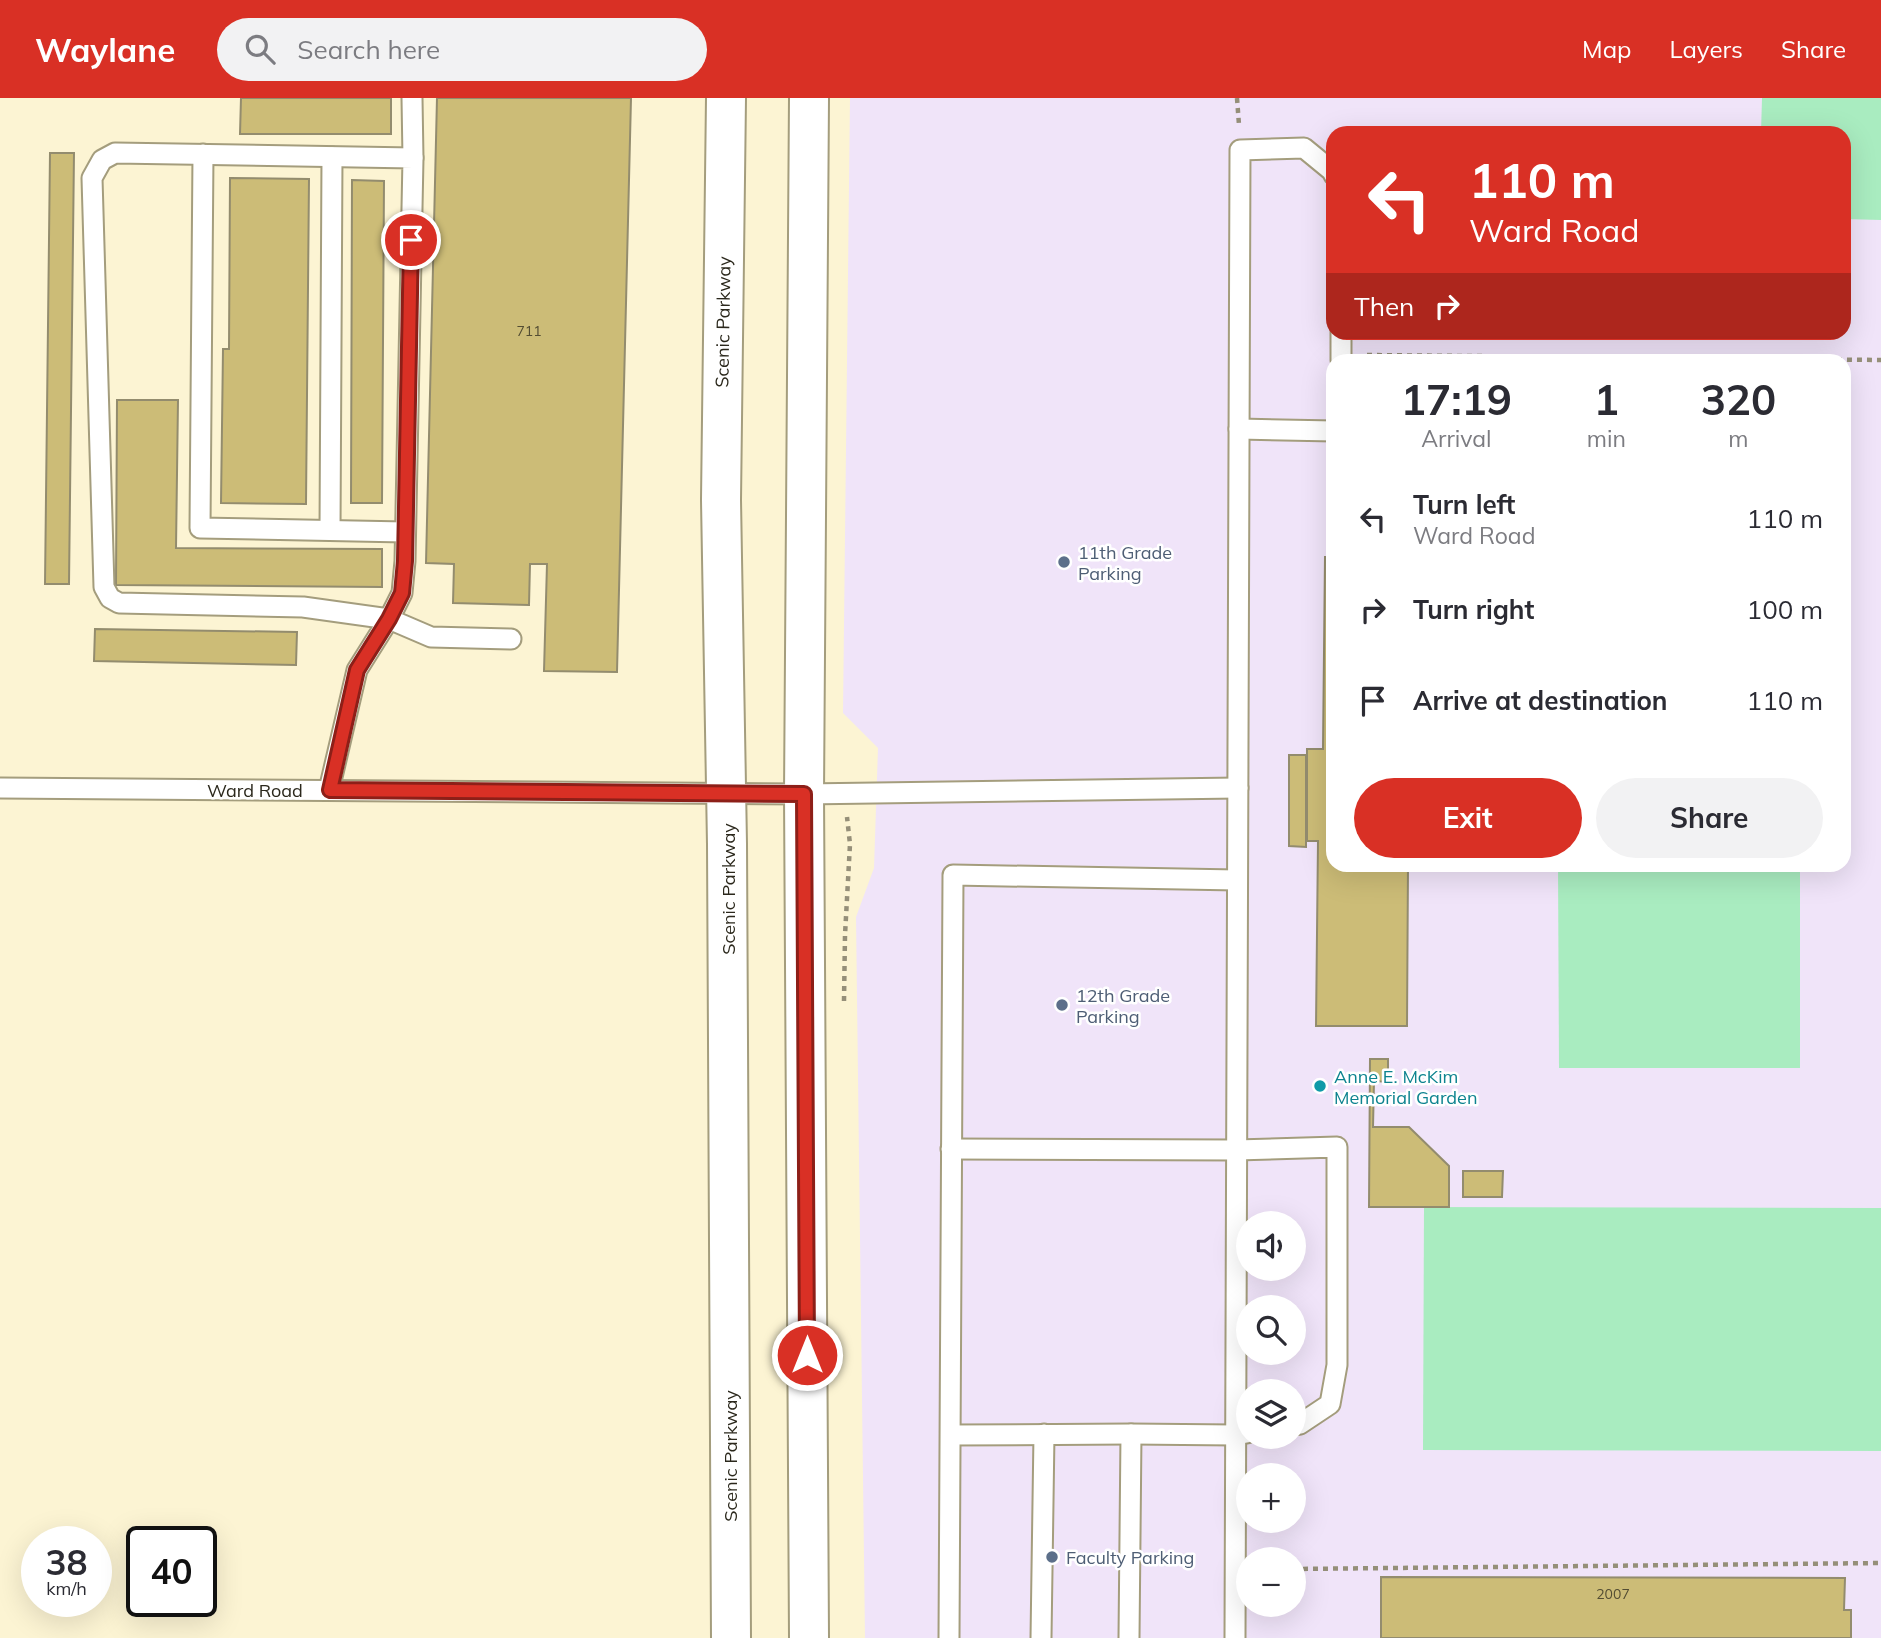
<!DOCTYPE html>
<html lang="en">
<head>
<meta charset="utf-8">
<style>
	body { margin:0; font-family:Mulish,sans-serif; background:#f2f2f3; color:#2b2b33; height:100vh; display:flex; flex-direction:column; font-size:26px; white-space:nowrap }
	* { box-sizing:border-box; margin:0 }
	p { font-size:23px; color:#7c7c81 }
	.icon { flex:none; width:38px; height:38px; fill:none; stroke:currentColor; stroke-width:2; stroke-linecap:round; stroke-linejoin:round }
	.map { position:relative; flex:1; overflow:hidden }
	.panel { position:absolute; left:1326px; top:256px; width:525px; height:518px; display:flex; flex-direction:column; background:#fff; border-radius:21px; box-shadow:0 7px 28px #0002 }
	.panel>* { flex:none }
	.hud { position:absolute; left:1326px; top:28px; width:525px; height:214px; border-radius:21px; box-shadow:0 7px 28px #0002; background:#d93025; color:#fff; overflow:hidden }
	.tools { position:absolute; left:1236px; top:1113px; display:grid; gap:14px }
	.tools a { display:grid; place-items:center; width:70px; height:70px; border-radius:50%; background:#fff; box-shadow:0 7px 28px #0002; font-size:35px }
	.speed { position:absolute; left:21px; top:1428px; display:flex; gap:14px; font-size:35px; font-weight:700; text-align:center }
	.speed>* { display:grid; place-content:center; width:91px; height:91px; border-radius:50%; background:#fff; box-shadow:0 7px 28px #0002; line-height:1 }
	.speed small { font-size:18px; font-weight:400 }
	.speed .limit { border:4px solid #111; border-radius:10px; background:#fff; color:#111 }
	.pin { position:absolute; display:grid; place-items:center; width:60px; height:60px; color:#fff; margin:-30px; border:4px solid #fff; border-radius:50%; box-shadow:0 2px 7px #0007 }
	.me { position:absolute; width:77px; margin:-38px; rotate:0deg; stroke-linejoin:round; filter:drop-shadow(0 0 5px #0008) }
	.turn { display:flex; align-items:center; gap:24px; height:147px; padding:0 28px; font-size:32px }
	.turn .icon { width:91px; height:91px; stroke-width:2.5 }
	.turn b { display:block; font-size:49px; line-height:60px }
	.then { display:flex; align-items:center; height:66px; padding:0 28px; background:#0003; gap:14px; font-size:26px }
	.eta { display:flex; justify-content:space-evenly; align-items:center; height:119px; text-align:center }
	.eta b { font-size:42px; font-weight:700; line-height:49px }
	.button { display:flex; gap:14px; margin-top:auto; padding:14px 28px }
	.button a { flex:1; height:80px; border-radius:42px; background:#d93025; color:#fff; font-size:28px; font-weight:700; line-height:80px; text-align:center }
	.button a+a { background:#f2f2f3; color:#2b2b33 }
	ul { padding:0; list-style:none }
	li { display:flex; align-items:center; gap:21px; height:91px; padding:0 28px }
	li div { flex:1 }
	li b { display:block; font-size:26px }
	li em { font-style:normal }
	header { display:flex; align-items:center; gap:42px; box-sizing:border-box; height:98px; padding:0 35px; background:#d93025; color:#fff }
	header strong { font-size:33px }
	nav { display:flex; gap:38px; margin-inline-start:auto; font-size:24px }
	.search { width:490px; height:63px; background:#f2f2f3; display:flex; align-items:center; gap:18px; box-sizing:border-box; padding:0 24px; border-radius:38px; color:#7c7c81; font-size:26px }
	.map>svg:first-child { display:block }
	.education { fill:#f0e4f9; fill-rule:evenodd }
	.green { fill:#a9ecc0 }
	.building { fill:#ccbc77; stroke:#938c6e; stroke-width:2 }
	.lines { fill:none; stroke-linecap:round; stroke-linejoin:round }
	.lane-casing { stroke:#a49d7d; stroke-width:23 }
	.secondary-casing { stroke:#a49d7d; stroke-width:42 }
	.path { stroke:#958f79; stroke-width:4.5; stroke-dasharray:5 5; stroke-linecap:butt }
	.lane { stroke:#fff; stroke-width:19 }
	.secondary { stroke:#fff; stroke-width:38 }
	.route-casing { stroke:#8d1f18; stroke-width:18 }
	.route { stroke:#d93025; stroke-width:12 }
	.service-dot { fill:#5c6f8a; stroke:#fff; stroke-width:2.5 }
	.culture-dot { fill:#0f9aa8; stroke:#fff; stroke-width:2.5 }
	.labels { text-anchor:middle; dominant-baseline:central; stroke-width:5; stroke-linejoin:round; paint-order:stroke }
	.number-label { font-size:14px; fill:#534d33 }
	.street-label { font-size:18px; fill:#2b281c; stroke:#fff }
	.service-label { font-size:18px; fill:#4e5e75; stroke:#fff; text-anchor:start }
	.culture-label { font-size:18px; fill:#0d838f; stroke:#fff; text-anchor:start }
</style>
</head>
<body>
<header>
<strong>Waylane</strong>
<div class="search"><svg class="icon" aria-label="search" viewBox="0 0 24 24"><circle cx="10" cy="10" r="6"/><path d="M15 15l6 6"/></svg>Search here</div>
<nav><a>Map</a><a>Layers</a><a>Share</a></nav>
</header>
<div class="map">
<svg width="1881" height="1540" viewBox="0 0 1881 1540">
	<rect width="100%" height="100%" fill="#fcf4d3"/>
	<path class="education" d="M850,0H1881V1540H865L856,819L874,770L878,650L843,615ZM1334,35H1844V234H1334ZM1334,262H1844V766H1334ZM1248,1125H1293V1171H1248ZM1248,1209H1293V1255H1248ZM1248,1293H1293V1339H1248ZM1248,1377H1293V1423H1248ZM1248,1461H1293V1507H1248Z"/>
	<g class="green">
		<polygon points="1762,0 1881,0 1881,122 1845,121 1844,35 1761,35"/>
		<polygon points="1558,767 1800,767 1800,970 1559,970"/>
		<polygon points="1424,1109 1881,1110 1881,1353 1423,1352"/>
	</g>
	<g class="building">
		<polygon points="241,0 391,0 391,36 240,36"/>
		<polygon points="437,0 631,0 617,574 544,573 547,466 530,466 529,507 453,505 454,466 426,465"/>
		<polygon points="50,55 74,55 69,486 45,486"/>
		<polygon points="230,80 309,81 306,406 221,405 223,251 229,251"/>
		<polygon points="352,82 384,83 382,405 351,405"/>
		<polygon points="117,302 178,302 176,450 382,451 382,489 116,487"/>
		<polygon points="1325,459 1334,459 1334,766 1408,766 1407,928 1316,928 1318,743 1307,743 1307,651 1323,651"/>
		<polygon points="95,531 297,534 296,567 94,563"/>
		<polygon points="1289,657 1306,657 1306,749 1289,748"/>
		<polygon points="1370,961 1388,961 1388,984 1374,983 1373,1029 1409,1029 1449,1068 1449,1109 1369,1109"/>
		<polygon points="1463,1073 1503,1073 1502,1099 1463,1099"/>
		<polygon points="1381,1479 1845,1480 1844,1512 1851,1512 1851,1540 1381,1540"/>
	</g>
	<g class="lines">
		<defs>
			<g id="lane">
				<polyline points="412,0 413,60"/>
				<polyline points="203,56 200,430 405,434"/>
				<polyline points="1341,234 1341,262"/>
				<polyline points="1239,331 1334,333"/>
				<polyline points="330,432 332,59"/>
				<polyline points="0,690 804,696 1238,690"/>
				<polyline points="329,692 357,572 389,521 402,495 405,463 413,60 115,55 102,62 92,80 104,489 110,500 119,505 303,509 389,521 431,539 511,541"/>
				<polyline points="951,1051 1236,1052 1337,1049 1337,1267 1330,1306 1300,1326 1293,1327"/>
				<polyline points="951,1337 1131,1336 1235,1337 1247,1335"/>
				<polyline points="949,1540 953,777 1237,782"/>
				<polyline points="1041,1540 1044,1336"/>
				<polyline points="1129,1540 1131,1336"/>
				<polyline points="1235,1540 1240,52 1304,50 1332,73 1334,77"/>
			</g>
			<g id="secondary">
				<polyline points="726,0 721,402 727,746 731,1540"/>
				<polyline points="809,1540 804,696 809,0"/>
			</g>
		</defs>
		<use href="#lane" class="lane-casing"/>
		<use href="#secondary" class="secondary-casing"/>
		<g class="path">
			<polyline points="1237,0 1239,27"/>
			<polyline points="1367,257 1881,262"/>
			<polyline points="844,903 845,837 850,746 847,719"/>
			<polyline points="1293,1471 1881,1465"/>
		</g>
		<use href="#lane" class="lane"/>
		<use href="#secondary" class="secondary"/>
	</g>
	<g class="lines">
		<defs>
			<polyline id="route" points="411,142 405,463 402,495 389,521 357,572 330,692 804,696 807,1257"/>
		</defs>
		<use href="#route" class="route-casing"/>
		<use href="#route" class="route"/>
	</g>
	<g class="service-dot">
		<circle cx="1064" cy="464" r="7"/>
		<circle cx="1062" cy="907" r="7"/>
		<circle cx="1052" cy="1459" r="7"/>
	</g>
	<circle class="culture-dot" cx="1320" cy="988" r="7"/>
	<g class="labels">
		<g class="number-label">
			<text x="529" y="233">711</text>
			<text x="1613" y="1496">2007</text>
		</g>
		<g class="street-label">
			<text transform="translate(723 224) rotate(-89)">Scenic Parkway</text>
			<text x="255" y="692">Ward Road</text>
			<text transform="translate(728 791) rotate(-90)">Scenic Parkway</text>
			<text transform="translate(730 1358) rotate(-90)">Scenic Parkway</text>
		</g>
		<g class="service-label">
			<text x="1078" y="454">11th Grade<tspan x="1078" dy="21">Parking</tspan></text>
			<text x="1076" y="897">12th Grade<tspan x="1076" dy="21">Parking</tspan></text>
			<text x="1066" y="1459">Faculty Parking</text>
		</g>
		<g class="culture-label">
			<text x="1334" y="978">Anne E. McKim<tspan x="1334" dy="21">Memorial Garden</tspan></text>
		</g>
	</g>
</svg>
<div class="tools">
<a><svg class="icon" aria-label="sound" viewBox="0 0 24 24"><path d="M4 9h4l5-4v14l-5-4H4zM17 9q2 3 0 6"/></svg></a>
<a><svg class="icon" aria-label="search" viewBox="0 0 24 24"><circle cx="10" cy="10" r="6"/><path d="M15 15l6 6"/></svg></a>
<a><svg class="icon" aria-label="layers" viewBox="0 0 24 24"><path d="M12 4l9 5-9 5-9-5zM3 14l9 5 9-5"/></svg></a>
<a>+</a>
<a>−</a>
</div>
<div class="speed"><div>38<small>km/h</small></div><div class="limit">40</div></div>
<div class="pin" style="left:411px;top:142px;background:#d93025"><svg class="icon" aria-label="arrive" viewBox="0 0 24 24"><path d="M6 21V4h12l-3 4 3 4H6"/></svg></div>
<svg class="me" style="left:807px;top:1257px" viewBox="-20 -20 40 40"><circle r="17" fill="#d93025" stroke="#fff" stroke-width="3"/><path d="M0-11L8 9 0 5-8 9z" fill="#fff"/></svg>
<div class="hud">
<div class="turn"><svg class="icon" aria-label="left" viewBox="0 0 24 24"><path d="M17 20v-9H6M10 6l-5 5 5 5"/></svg><div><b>110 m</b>Ward Road</div></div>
<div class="then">Then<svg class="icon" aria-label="right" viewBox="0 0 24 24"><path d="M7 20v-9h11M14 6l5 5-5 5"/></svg></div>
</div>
<section class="panel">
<div class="eta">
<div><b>17:19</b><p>Arrival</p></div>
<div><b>1</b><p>min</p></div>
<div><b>320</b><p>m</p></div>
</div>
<ul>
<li><svg class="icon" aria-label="left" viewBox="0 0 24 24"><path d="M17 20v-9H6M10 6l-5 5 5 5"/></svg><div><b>Turn left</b><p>Ward Road</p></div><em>110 m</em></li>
<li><svg class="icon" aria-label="right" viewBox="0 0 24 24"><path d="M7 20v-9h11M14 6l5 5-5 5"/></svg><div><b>Turn right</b></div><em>100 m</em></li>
<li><svg class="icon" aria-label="arrive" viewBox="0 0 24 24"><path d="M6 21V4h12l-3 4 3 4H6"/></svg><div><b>Arrive at destination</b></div><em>110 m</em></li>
</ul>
<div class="button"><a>Exit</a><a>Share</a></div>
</section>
</div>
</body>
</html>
